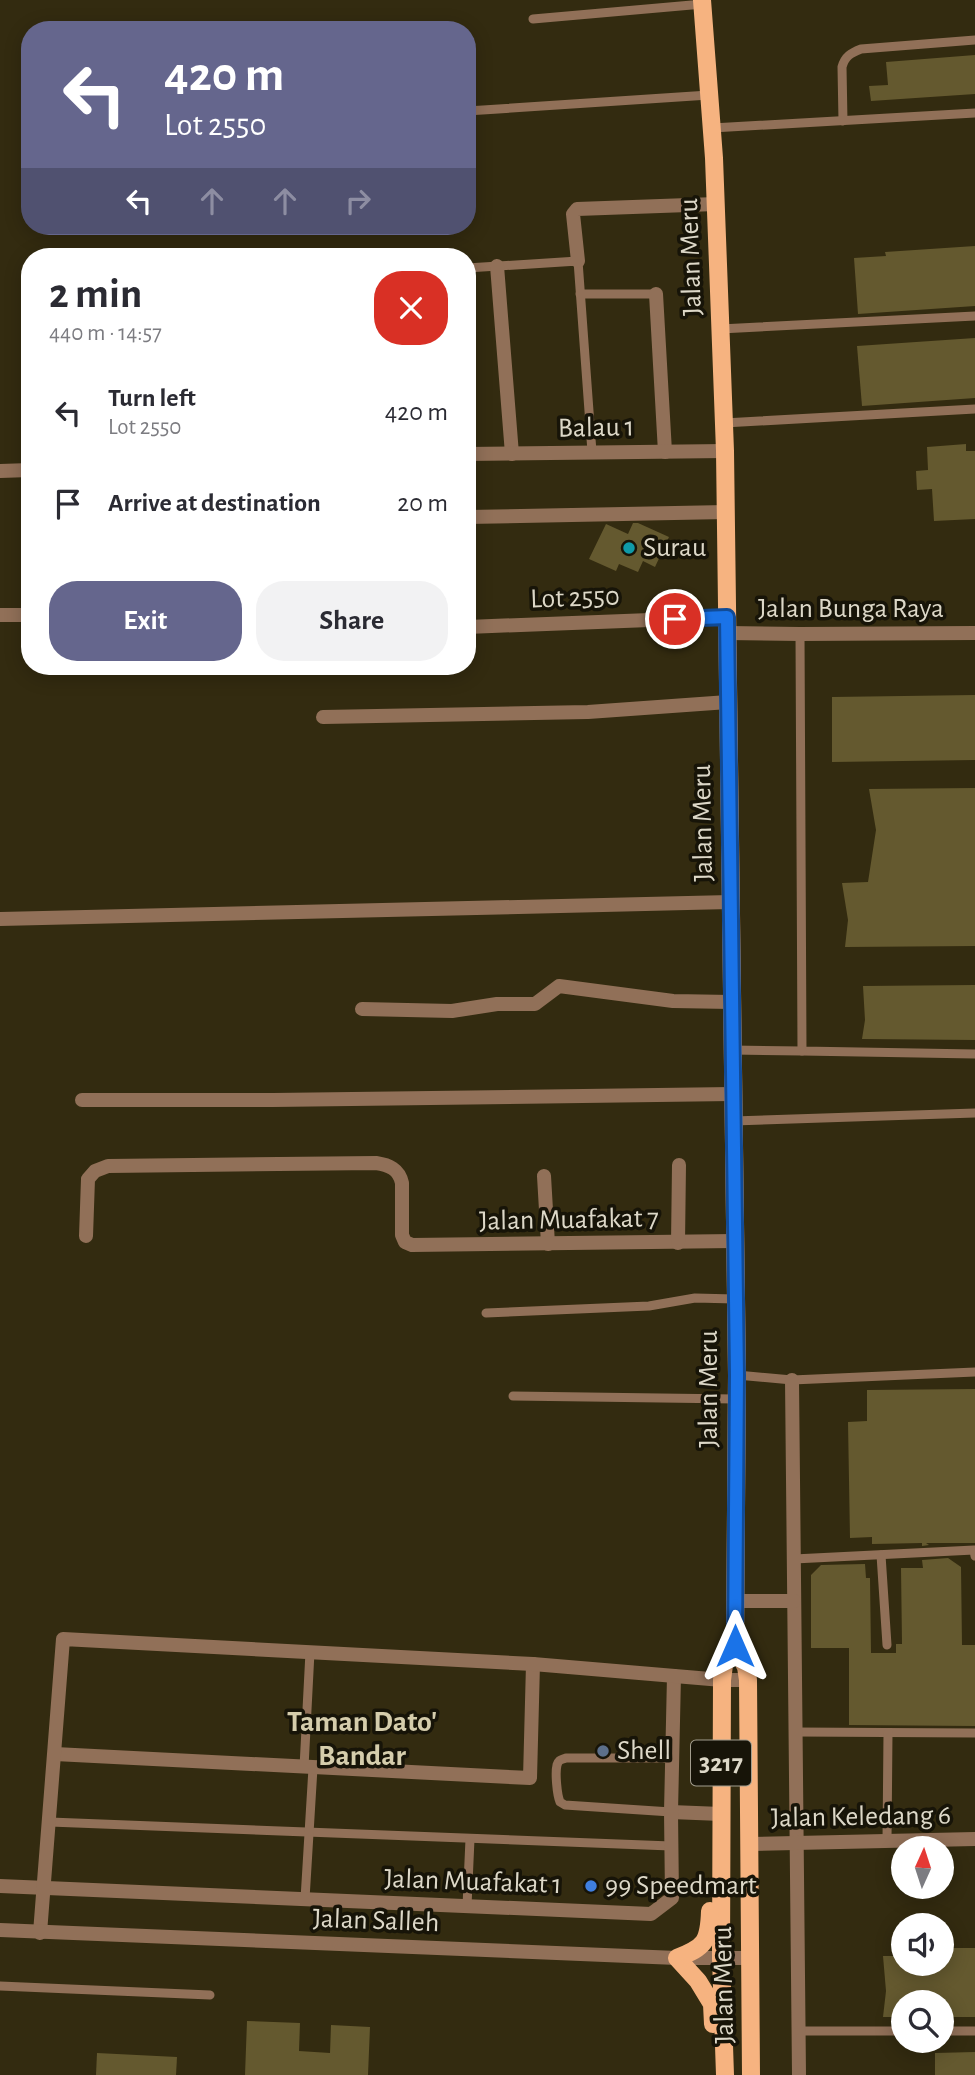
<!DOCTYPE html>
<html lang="en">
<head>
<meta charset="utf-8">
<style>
	body { margin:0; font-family:"Alegreya Sans",sans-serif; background:#f2f2f3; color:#2b2b33; height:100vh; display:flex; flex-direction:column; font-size:26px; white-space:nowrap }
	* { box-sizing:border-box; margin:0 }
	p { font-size:23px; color:#7c7c81 }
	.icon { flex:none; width:38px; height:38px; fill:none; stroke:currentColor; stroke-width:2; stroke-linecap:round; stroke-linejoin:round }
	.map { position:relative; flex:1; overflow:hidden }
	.drawer { position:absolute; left:21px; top:248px; width:455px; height:427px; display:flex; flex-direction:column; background:#fff; border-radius:28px; box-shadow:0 4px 18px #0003 }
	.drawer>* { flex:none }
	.banner { position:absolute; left:21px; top:21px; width:455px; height:214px; border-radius:28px; box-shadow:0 4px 18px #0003; background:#65668d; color:#fff; overflow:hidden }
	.needle { width:46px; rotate:3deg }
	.buttons { position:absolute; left:891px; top:1836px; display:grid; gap:14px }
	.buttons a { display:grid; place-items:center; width:63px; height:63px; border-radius:50%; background:#fff; box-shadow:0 4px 18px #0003; font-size:35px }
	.pin { position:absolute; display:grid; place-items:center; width:60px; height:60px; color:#fff; margin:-30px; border:4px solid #fff; border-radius:50%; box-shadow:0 2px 7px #0007 }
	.me { position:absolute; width:77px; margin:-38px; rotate:0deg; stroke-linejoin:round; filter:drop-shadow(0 0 5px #0008) }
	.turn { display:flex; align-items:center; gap:24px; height:147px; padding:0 28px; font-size:32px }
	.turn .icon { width:91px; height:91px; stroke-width:2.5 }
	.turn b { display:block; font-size:49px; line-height:60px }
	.lanes { display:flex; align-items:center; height:66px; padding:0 28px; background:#0003; justify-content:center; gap:35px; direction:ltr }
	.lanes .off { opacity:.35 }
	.round { display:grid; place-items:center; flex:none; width:74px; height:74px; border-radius:28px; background:#f2f2f3 }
	.head { display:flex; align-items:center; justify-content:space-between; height:119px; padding:0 28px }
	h1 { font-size:42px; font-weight:700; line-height:52px }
	.action { display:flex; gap:14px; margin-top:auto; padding:14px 28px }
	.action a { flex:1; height:80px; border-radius:28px; background:#65668d; color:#fff; font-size:28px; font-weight:700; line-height:80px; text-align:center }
	.action a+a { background:#f2f2f3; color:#2b2b33 }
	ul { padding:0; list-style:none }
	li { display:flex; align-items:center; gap:21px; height:91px; padding:0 28px }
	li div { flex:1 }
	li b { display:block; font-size:26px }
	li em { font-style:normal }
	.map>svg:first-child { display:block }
	.building { fill:#64592f }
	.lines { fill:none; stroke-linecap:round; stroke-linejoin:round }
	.service { stroke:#917058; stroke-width:9 }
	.minor { stroke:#917058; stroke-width:14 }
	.tertiary { stroke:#917058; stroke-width:14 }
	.primary { stroke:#f6b380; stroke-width:18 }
	.route-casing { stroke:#114b97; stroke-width:18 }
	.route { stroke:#1a73e8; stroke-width:12 }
	.culture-dot { fill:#0f9aa8; stroke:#171408; stroke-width:2.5 }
	.service-dot { fill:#5c6f8a; stroke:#171408; stroke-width:2.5 }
	.shop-dot { fill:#3f7fe0; stroke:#171408; stroke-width:2.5 }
	.labels { text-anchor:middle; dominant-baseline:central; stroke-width:7; stroke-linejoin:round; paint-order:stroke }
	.shield { fill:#171408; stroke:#a29d8e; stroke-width:2 }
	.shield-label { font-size:26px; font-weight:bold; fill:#ddd8c8 }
	.street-label { font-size:28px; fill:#ddd8c8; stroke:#171408 }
	.poi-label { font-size:28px; fill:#ddd8c8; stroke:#171408; text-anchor:start }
	.neighbourhood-label { font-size:30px; font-weight:bold; fill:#d5cdac; stroke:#171408 }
</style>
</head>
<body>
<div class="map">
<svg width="975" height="2075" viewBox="0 0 975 2075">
	<rect width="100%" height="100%" fill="#332b10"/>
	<g class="building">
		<polygon points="975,55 975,94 871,101 869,86 888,85 886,62"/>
		<polygon points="975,246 975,306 858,314 854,258 886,256 885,252"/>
		<polygon points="975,338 975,398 862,406 857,346"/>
		<polygon points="966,444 966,451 975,451 975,519 934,521 932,489 917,490 916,471 928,470 927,447"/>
		<polygon points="633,523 638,523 669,537 655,567 643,561 638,572 619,564 616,571 589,559 606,524 628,534"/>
		<polygon points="975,695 975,760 832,762 832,697"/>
		<polygon points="975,788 975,946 845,947 848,920 842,883 868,882 876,830 869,789"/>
		<polygon points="975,985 975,1040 862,1039 865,1020 863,986"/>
		<polygon points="975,1389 975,1543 926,1543 929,1545 922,1546 922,1543 872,1544 872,1537 850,1538 848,1422 867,1421 867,1390"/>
		<polygon points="948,1558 961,1567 962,1645 975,1645 975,1726 849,1725 849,1648 811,1648 811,1575 821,1565 865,1564 866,1578 870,1578 871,1653 896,1653 896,1644 902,1644 901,1568 923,1568 922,1560"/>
		<polygon points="942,1948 975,1948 975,2017 942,2017 942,2002 903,2002 903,2017 883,2017 886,1991 883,1956 903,1956 903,1964 942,1964"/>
		<polygon points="247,2021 300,2023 299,2051 330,2053 331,2025 370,2027 368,2075 245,2075"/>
		<polygon points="975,2052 975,2075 935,2075 935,2053"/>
		<polygon points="97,2053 177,2057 176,2075 96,2075"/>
	</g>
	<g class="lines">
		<g class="service">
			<polyline points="533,19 703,4"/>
			<polyline points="467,111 709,95"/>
			<path d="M843,121L842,67C845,56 851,53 861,49L975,40"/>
			<polyline points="712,128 975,113"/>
			<polyline points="467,268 578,261 592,452"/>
			<polyline points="580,294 656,294"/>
			<polyline points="720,329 975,316"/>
			<polyline points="724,423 975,409"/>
			<polyline points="800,634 802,1051 975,1054"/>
			<polyline points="732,1050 802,1051"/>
			<polyline points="733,1121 975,1113"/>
			<polyline points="486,1313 649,1306 695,1298 735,1299"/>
			<polyline points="737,1375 792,1380 975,1372"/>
			<polyline points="513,1396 735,1399"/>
			<polyline points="881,1555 887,1645"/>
			<polyline points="794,1559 974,1550 975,1556"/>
			<polyline points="796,1732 975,1733"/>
			<polyline points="304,1767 310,1652"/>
			<path d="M671,1812L565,1805L560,1802C557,1795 555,1773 557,1765C559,1759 561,1760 566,1758H672"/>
			<polyline points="50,1822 671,1846"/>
			<polyline points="887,1841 888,1733"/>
			<polyline points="305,1899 313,1768"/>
			<polyline points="467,1906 470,1839"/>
			<polyline points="0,1986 210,1995"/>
			<polyline points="798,2031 903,2031"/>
			<polyline points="942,2031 975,2031"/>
		</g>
		<g class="minor">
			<polyline points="578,261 573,214 577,209 716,204"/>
			<polyline points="497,266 512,454"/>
			<polyline points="656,294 665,452"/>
			<polyline points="467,454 725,451"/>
			<polyline points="0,471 30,470"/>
			<polyline points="467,517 726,512"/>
			<polyline points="0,615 30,615"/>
			<polyline points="467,627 727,617"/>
			<polyline points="323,717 588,712 728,702"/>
			<polyline points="0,919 730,902"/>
			<polyline points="362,1009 452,1011 497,1004 535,1004 559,986 673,1001 731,1002"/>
			<polyline points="82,1100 273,1100 732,1094"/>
			<polyline points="544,1176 548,1244"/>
			<path d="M86,1236L88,1179L95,1171L108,1166L376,1163C389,1165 399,1169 402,1183V1235L405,1242L412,1245L734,1241"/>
			<polyline points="678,1243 679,1165"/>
			<polyline points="792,1380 799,2075"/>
			<polyline points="735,1601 794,1601"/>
			<polyline points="55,1754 530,1778 533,1664"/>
			<polyline points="671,1812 721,1814"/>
			<polyline points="749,1844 975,1839"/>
			<polyline points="0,1886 651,1914 672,1898 671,1812 674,1676"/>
			<polyline points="40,1933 63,1639 533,1664 722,1680 748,1680"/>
		</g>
		<g class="tertiary">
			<polyline points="727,633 800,634 975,633"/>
			<polyline points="0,1930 677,1958 750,1958"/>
		</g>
		<g class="primary">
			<polyline points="702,0 714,158 725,451 737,1375 735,1646 724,1665 722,1680 721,1958 725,2075"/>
			<polyline points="735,1646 746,1667 748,1680 751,2075"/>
			<path d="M710,1911C709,1942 705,1947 677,1958L698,1981L712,2004L713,2024"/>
		</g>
	</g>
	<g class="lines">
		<defs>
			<polyline id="route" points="675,619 727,617 737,1375 735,1646"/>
		</defs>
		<use href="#route" class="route-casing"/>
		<use href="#route" class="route"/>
	</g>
	<circle class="culture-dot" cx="629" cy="548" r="7"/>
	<circle class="service-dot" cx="603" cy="1751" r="7"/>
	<circle class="shop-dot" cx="591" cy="1886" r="7"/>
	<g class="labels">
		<rect class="shield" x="691" y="1740.5" width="60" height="45" rx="5"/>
		<g class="shield-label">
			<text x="721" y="1763">3217</text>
		</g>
		<g class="street-label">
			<text transform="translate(691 257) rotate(-92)">Jalan Meru</text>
			<text transform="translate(596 428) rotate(-1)">Balau 1</text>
			<text transform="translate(575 598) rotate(-2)">Lot 2550</text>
			<text x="851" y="609">Jalan Bunga Raya</text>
			<text transform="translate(703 823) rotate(-91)">Jalan Meru</text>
			<text transform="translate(569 1220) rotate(-1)">Jalan Muafakat 7</text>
			<text transform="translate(709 1389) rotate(-90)">Jalan Meru</text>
			<text transform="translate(861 1817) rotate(-1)">Jalan Keledang 6</text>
			<text transform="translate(473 1882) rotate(2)">Jalan Muafakat 1</text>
			<text transform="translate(376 1921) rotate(2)">Jalan Salleh</text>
			<text transform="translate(724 1985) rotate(-91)">Jalan Meru</text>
		</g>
		<g class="poi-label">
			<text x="643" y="548">Surau</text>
			<text x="617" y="1751">Shell</text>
			<text x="605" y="1886">99 Speedmart</text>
		</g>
		<g class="neighbourhood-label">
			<text x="362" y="1722">Taman Dato'<tspan x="362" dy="34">Bandar</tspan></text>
		</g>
	</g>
</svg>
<div class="buttons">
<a><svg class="needle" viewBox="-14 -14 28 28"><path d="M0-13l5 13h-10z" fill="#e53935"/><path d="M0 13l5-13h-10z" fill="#7c7c81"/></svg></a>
<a><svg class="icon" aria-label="sound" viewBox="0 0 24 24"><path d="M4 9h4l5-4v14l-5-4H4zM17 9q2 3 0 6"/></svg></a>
<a><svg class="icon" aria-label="search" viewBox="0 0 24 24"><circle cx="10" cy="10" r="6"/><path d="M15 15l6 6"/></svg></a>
</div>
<div class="pin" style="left:675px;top:619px;background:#d93025"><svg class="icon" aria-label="arrive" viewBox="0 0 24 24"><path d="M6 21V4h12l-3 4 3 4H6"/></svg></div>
<svg class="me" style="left:735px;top:1646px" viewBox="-20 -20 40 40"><path d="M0-17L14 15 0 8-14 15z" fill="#1a73e8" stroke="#fff" stroke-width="4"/></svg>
<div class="banner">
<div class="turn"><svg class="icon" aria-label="left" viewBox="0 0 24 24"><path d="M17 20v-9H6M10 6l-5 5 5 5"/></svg><div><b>420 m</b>Lot 2550</div></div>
<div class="lanes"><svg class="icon" aria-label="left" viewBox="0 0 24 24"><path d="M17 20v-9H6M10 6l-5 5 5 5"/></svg><svg class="icon off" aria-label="ahead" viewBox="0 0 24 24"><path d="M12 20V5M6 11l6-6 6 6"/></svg><svg class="icon off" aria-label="ahead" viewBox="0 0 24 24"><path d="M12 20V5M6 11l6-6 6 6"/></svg><svg class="icon off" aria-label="right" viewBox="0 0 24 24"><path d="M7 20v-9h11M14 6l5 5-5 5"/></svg></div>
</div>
<section class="drawer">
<div class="head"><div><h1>2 min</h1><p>440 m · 14:57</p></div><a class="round" style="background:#d93025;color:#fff"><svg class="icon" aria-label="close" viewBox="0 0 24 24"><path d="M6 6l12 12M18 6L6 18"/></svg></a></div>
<ul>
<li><svg class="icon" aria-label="left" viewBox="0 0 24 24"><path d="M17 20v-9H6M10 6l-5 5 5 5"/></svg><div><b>Turn left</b><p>Lot 2550</p></div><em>420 m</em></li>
<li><svg class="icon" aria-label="arrive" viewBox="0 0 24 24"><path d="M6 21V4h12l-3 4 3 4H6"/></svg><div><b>Arrive at destination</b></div><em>20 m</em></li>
</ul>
<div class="action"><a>Exit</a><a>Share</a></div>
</section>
</div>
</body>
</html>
